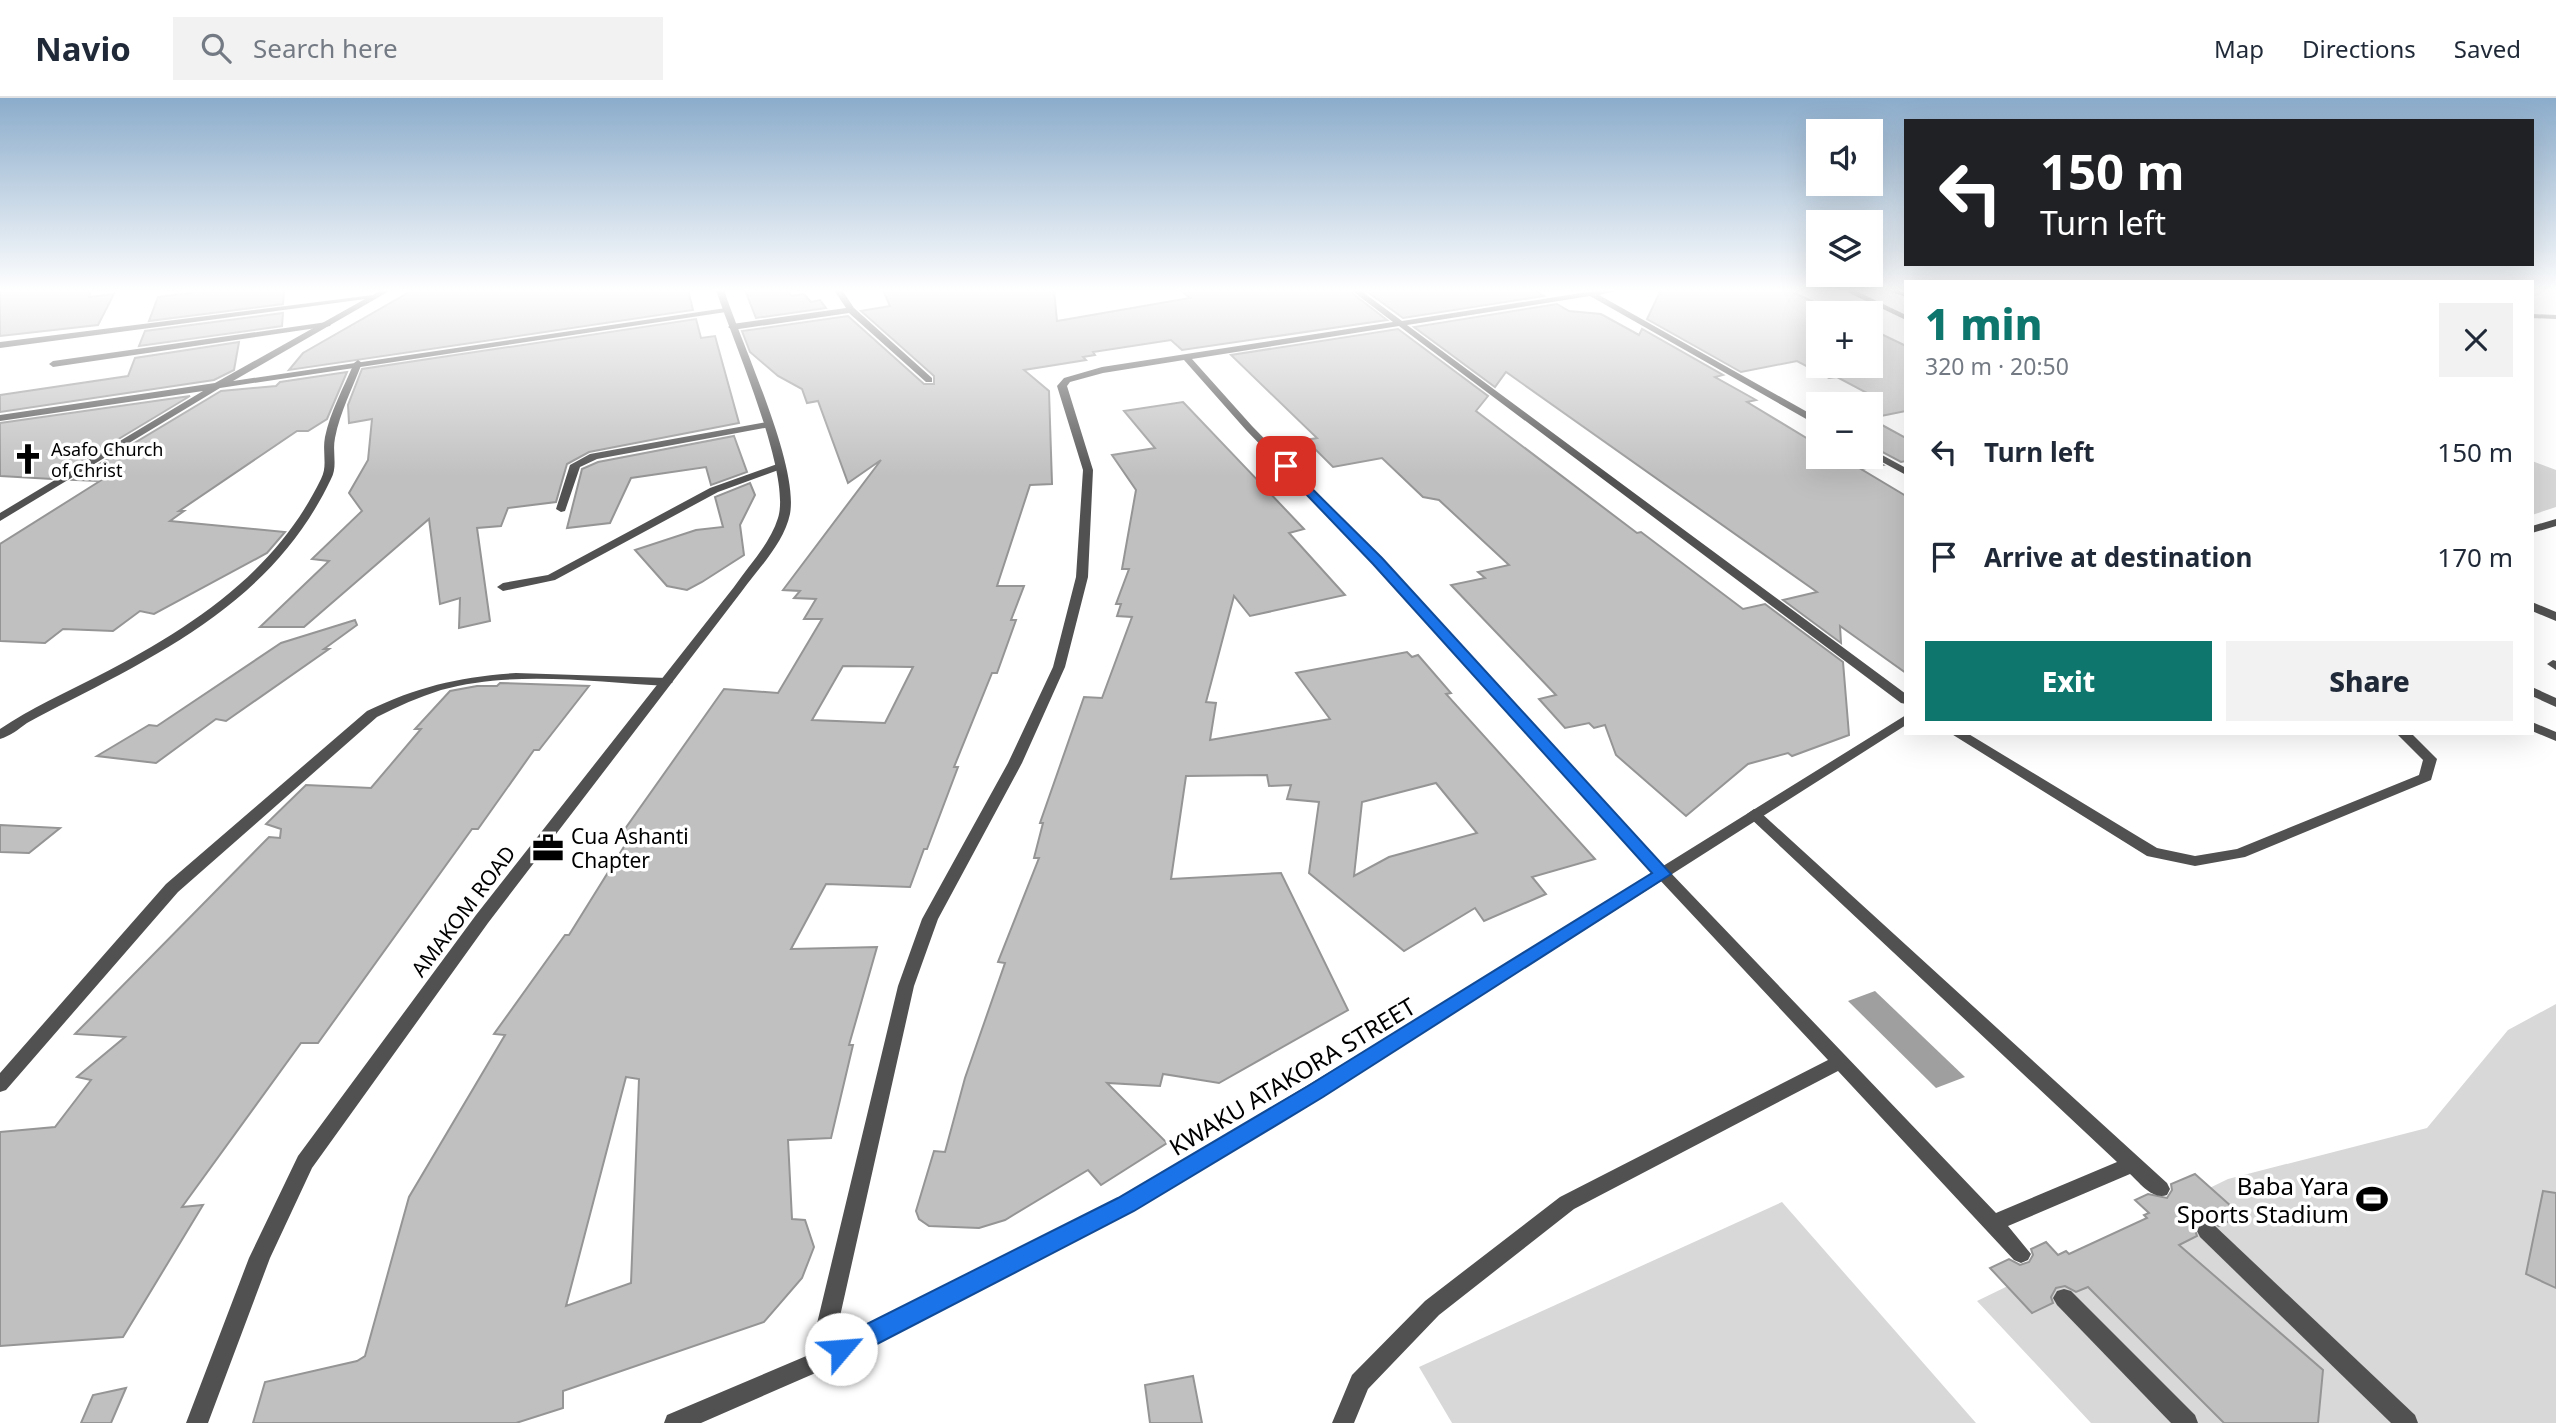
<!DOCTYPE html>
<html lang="en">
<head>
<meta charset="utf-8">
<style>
	body { margin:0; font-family:"Noto Sans",sans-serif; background:#f2f2f3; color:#1f2937; height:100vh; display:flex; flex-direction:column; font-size:26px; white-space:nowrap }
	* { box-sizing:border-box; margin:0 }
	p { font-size:23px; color:#747a83 }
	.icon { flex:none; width:38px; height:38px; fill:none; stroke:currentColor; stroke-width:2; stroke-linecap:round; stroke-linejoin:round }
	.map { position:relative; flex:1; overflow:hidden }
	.details { position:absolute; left:1904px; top:182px; width:630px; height:455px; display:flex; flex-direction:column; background:#fff; border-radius:0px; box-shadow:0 7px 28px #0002 }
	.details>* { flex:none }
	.banner { position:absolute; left:1904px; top:21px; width:630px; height:147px; border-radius:0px; box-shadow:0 7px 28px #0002; background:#202124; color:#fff; overflow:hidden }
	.controls { position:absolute; left:1806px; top:21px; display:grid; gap:14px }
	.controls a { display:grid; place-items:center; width:77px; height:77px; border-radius:0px; background:#fff; box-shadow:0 7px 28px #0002; font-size:35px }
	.pin { position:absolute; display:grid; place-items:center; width:60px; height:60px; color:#fff; margin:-30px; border-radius:14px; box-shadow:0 4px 10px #0006 }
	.me { position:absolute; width:77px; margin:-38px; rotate:63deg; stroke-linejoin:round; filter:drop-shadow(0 0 5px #0008) }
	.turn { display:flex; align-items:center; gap:24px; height:147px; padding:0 21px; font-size:32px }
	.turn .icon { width:91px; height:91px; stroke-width:2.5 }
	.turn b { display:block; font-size:49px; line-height:60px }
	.round { display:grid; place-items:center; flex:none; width:74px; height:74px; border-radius:0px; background:#f2f2f3 }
	.headline { display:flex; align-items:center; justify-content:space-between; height:119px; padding:0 21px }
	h1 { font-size:42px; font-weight:800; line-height:52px; color:#0f766e }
	.cta { display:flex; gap:14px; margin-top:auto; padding:14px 21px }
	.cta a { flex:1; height:80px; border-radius:0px; background:#0f766e; color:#fff; font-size:28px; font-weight:800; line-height:80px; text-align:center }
	.cta a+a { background:#f2f2f3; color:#1f2937 }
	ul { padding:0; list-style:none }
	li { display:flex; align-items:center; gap:21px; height:105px; padding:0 21px }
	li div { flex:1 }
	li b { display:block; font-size:26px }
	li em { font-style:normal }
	header { display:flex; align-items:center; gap:42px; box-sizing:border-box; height:98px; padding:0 35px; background:#fff; border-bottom:2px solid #e0e1e3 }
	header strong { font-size:33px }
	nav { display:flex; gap:38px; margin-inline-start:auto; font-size:24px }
	.search { width:490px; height:63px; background:#f2f2f3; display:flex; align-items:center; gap:18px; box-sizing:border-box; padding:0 24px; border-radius:0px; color:#747a83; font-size:26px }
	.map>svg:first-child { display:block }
	.green { fill:#d8d8d8 }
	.water { fill:#9f9f9f }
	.building { fill:#c0c0c0; stroke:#959595; stroke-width:2; fill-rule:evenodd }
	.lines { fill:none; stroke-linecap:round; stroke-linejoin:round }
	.service { fill:#515151; fill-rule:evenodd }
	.minor { fill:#515151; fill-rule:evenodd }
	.tertiary { fill:#515151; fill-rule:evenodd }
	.route { fill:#1a73e8; stroke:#114b97; stroke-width:2 }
	.labels { text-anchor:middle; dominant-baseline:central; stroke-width:7; stroke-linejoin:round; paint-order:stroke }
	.far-poi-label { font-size:18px; fill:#000; stroke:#fff; text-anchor:start }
	.poi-label { font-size:21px; fill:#000; stroke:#fff; text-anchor:start }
	.street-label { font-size:21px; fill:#000; stroke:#fff }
	.near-street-label { font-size:24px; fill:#000; stroke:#fff }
	.near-poi-label { font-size:24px; fill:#000; stroke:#fff; text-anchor:end }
</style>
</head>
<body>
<header>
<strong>Navio</strong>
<div class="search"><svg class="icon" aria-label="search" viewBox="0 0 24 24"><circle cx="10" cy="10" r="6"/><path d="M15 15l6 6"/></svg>Search here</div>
<nav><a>Map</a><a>Directions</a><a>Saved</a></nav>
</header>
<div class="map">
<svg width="2556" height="1325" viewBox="0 0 2556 1325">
	<rect width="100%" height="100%" fill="#fff"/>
	<g class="green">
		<polygon points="2532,363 2556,372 2556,409 2532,417"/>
		<polygon points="2556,906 2556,1325 2091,1325 1977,1203 2228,1081 2427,1030 2508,932"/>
		<polygon points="1782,1104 1976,1325 1452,1325 1419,1269"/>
	</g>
	<polygon class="water" points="1875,893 1965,979 1936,990 1848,903"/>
	<g class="building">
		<polygon points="0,192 91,192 89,199 114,196 98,227 0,238"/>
		<polygon points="214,192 284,192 283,206 149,223 158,199"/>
		<polygon points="413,192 688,192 693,212 289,272 303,255"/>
		<polygon points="745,192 788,192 791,198 804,196 811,204 820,202 826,210 756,220"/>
		<path d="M883,192H1054L1057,223L1190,200L1180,192H1348L1387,222L1182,252L1171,242L1093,254L1095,257L1083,259L1086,262L1024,272L1049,293L1052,386L1030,387L997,488H1024L1011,522H1016L997,575H992L954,669H958L927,751H924L910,789L826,786L791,851L877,849L849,947H853L831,1040L788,1042L792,1121L805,1122L814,1149L802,1180L764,1224L563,1293V1310L516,1325H253L265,1284L357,1263L365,1258L409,1099L505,937L494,936L565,837H569L630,739L620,738L724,591L778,595L822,521H804L816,501L794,500L800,493L783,492L881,362L848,385L818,303L807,305L802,291L778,278L750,254L742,233L848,218L924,286H934V278L861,213L890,208ZM843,568L913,569L885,625L812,622ZM626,979L639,981L631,1185L566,1208Z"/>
		<polygon points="1365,192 1534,192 1544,198 1403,220"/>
		<polygon points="1661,192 1788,192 1837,215 1818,215 1818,268 1871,268 1871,231 1906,248 1906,313 1871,320 1871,297 1837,279 1829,280 1797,263 1741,274 1647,221"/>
		<polygon points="1557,206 1569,213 1601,216 1639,237 1642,231 1723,277 1715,279 1756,302 1747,304 1818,347 1818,359 1869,359 1883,367 1861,371 1906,398 1906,575 1840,528 1841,545 1783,502 1817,494 1506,274 1495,289 1414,229"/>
		<polygon points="283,215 282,228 139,248 145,233"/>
		<polygon points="696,221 701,240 715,238 739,325 589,354 567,366 556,404 508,410 501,428 477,430 490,523 459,530 460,500 440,506 429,421 304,529 260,529 329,463 312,461 362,413 349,395 368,362 372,321 349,325 348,307 362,271"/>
		<polygon points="1398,231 1488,298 1476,313 1637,435 1641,434 1743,511 1765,506 1843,564 1849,637 1792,658 1788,655 1748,666 1686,718 1616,657 1605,627 1594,630 1589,625 1565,630 1539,601 1556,597 1451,487 1485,480 1478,474 1509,467 1439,402 1423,399 1382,360 1333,369 1306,342 1317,340 1231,257"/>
		<polygon points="239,244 234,272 214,282 0,314 0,297 128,278 135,260"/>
		<polygon points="347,274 327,321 308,333 297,333 179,413 184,413 170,423 285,434 267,455 154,516 140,513 113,533 63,531 45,545 0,543 0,446 100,383 73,382 221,293 276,288 280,284"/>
		<polygon points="190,298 52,381 0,378 0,325"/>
		<path d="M1183,304L1304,431L1289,435L1345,497L1250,518L1234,498L1206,604L1216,605L1210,642L1330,621L1296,575L1407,554L1412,559L1418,557L1451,595L1446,596L1595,761L1532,779L1546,796L1484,823L1475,810L1404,853L1309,775L1319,704L1287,701L1291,687L1269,688L1267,677L1186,678L1171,781L1281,775L1348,912L1219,985L1163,976L1160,988L1107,985L1167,1045L1101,1087L1088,1072L1005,1122L979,1130L929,1128L919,1121L916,1113L934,1053L945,1054L965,980L1005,865L998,864L1039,760H1034L1043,725H1040L1084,599L1102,600L1132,519L1117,518L1121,506H1116L1129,471H1122L1136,392L1112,357L1155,350L1124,313ZM1436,685L1477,735L1389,759L1354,778L1362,704Z"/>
		<polygon points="1871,321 1906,340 1906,363 1901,364 1871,348"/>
		<polygon points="734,338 747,374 711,387 706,369 631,380 610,425 567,430 582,371 598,364"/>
		<polygon points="750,385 755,397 740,427 744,457 702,484 687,492 667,488 635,452 696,432 723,429 715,399"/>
		<polygon points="355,522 357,527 324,551 329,551 226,623 216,621 156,665 97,658 149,627 157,628 281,545"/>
		<polygon points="500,585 589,588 539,652 534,652 478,731 472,731 318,945 301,945 182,1109 203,1107 123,1239 0,1248 0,1034 55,1029 91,982 77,979 125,939 75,936 269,739 280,740 281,731 266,726 306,687 371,690 421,631 415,631 450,593 477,588 497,588"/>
		<polygon points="0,727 60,730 29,755 0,754"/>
		<polygon points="2195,1076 2241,1117 2219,1128 2208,1122 2199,1125 2195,1132 2197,1138 2179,1147 2323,1272 2318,1325 2224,1325 2088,1189 2076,1194 2065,1188 2056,1190 2051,1199 2053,1205 2032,1215 1990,1170 2009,1161 2020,1167 2029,1164 2033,1157 2031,1151 2046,1144 2058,1157 2066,1153 2069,1156 2147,1120 2144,1117 2149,1115 2135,1102 2148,1096 2167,1100 2172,1092 2171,1086"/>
		<polygon points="2543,1093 2556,1095 2556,1190 2526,1176"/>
		<polygon points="1193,1278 1202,1325 1150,1325 1145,1287"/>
		<polygon points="126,1290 111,1325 81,1325 93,1297"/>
	</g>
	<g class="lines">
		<g class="service">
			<polygon points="1891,192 1906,194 1906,199 1892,194"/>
			<polygon points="327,224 331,226 330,228 53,269 49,266 53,263"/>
			<path d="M358,262L362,265C353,289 340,314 335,340C332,354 338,368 331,381C277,495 176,548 69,603C55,610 41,617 27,625C19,631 10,638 0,641V631C31,610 65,595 98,578C189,531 275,476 321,381C328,368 322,354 325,339C330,314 344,289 354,265Z"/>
			<polygon points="767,324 772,327 770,329 597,361 580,369 565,413 561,414 556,411 570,367 590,356"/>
			<polygon points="780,365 785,368 784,370 718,394 555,482 503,493 497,489 503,485 548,477 710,390"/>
			<polygon points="2553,562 2556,563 2556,572 2547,566"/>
			<polygon points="2532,589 2556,600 2556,609 2532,598"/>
			<polygon points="2532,624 2556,634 2556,643 2532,633"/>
			<polygon points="1950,635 1967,635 2157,750 2195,758 2237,751 2419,677 2423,662 2396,635 2411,635 2437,661 2431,682 2245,759 2195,768 2147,758"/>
			<path d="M1754,711L1759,713L2167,1085L2170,1091L2167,1097C2152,1102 2140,1085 2130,1076L2008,1128L2031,1156L2028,1162L2021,1165L2014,1162L1838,973L1574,1111L1439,1217L1368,1291L1354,1325H1332L1352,1277L1425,1203L1560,1099L1828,962L1658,780L1655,776L1658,772H1668L1996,1115L2117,1064L1749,719L1747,716Z"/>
			<polygon points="2207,1124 2214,1127 2415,1317 2418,1325 2391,1325 2200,1139 2197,1133 2200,1127"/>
			<polygon points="2064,1191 2071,1193 2195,1317 2198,1325 2171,1325 2057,1207 2053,1200 2057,1193"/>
		</g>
		<g class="minor">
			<polygon points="381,192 391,192 233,283 726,210 730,212 726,214 220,290 0,423 0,415 203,293 0,323 0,317 215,285 365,201 0,250 0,244 373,197"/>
			<polygon points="834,192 842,192 854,210 932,280 932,284 926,284 849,215 732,232 728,229 732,226 846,210"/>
			<polygon points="1351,192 1360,192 1402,223 1600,192 1620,192 1599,197 1818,320 1818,327 1815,326 1590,198 1407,227 1906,596 1906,606 1901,605 1399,228 1192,261 1252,328 1382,461 1671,776 1668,780 1658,780 1374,465 1246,332 1184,262 1103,275 1070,284 1067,288 1093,372 1088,479 1065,569 1022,665 938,821 914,888 830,1263 827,1270 819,1273 811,1270 808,1263 898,888 922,821 1008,665 1053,569 1076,479 1083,372 1057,288 1064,280 1102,269 1393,224"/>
			<polygon points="2532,216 2556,217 2556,221 2532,220"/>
			<polygon points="1871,351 1906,370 1906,377 1871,358"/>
			<polygon points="2556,421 2556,428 2532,435 2532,428"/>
			<path d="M516,575L667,580L673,584L667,588C594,584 513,572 441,592C419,599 398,608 377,619L178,794L6,992L0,994V975L166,786L367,613C419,588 459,579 516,575Z"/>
		</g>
		<g class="tertiary">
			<path d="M716,192H724C741,245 799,366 790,416C784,445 758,471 742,493L488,825L312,1070L270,1160L208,1325H186L249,1160L298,1058L476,817L734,489C749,467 770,446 778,420C792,376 732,241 716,192Z"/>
			<polygon points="1843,192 1854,192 1906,217 1906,222"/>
			<polygon points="2532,504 2556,514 2556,523 2532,513"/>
			<polygon points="1906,617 1906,627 1421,936 1133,1113 827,1270 701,1325 664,1325 667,1317 811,1256 1119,1101 1409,926"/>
		</g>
	</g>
	<linearGradient id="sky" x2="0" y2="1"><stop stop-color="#8baccb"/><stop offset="0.51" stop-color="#fff"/><stop offset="1" stop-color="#fff" stop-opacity="0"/></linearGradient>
	<rect width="2556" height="378" fill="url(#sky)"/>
	<polygon class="route" points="1286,365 1382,460 1671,776 1323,999 1134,1113 850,1260 841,1263 833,1260 829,1251 833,1243 1118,1100 1308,988 1652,775 1373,466 1282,371 1282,366"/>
	<defs>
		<symbol id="church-bare" viewBox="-9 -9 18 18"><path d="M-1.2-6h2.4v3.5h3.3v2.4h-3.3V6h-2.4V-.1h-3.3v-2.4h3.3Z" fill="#000" stroke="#fff" stroke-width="2.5" paint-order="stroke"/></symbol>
		<symbol id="office-bare" viewBox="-9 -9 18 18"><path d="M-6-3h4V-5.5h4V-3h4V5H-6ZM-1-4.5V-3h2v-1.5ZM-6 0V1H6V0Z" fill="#000" stroke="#fff" stroke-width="2.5" paint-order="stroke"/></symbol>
		<symbol id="stadium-bare" viewBox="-9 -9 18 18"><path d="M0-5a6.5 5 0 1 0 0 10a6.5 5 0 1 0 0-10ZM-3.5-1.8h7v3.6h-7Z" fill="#000" stroke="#fff" stroke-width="2.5" paint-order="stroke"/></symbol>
	</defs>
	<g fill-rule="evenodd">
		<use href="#church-bare" x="6" y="339" width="44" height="44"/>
		<use href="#office-bare" x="526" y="728" width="44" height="44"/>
		<use href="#stadium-bare" x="2350" y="1079" width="44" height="44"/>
	</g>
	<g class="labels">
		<g class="far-poi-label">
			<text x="51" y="351">Asafo Church<tspan x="51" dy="21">of Christ</tspan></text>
		</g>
		<g class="poi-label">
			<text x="571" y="738">Cua Ashanti<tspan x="571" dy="24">Chapter</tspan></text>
		</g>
		<g class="street-label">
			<text transform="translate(463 813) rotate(-53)">AMAKOM ROAD</text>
		</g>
		<g class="near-street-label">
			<text transform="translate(1292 978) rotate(-31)">KWAKU ATAKORA STREET</text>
		</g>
		<g class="near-poi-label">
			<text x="2349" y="1087">Baba Yara<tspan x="2349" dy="28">Sports Stadium</tspan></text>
		</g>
	</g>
</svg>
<div class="controls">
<a><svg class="icon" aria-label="sound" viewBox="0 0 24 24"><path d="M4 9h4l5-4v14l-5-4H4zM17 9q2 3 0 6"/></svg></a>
<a><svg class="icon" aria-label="layers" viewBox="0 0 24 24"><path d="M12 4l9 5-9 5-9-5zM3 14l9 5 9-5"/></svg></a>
<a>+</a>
<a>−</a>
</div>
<div class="pin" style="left:1286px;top:368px;background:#d93025"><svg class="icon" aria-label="arrive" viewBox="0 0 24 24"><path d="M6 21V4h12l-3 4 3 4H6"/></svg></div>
<svg class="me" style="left:841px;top:1251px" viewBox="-20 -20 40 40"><circle r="19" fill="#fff"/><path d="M0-13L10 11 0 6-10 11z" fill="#1a73e8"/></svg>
<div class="banner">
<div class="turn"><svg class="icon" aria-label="left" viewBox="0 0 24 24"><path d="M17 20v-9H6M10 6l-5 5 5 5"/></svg><div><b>150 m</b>Turn left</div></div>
</div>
<section class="details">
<div class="headline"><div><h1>1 min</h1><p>320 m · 20:50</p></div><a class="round"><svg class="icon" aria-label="close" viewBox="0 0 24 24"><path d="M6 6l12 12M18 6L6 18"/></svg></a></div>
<ul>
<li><svg class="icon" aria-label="left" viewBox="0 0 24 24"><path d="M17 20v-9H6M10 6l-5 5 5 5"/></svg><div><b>Turn left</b></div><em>150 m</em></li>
<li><svg class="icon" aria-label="arrive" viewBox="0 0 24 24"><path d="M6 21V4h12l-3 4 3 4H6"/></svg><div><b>Arrive at destination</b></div><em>170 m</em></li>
</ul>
<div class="cta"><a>Exit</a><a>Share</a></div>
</section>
</div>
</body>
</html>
